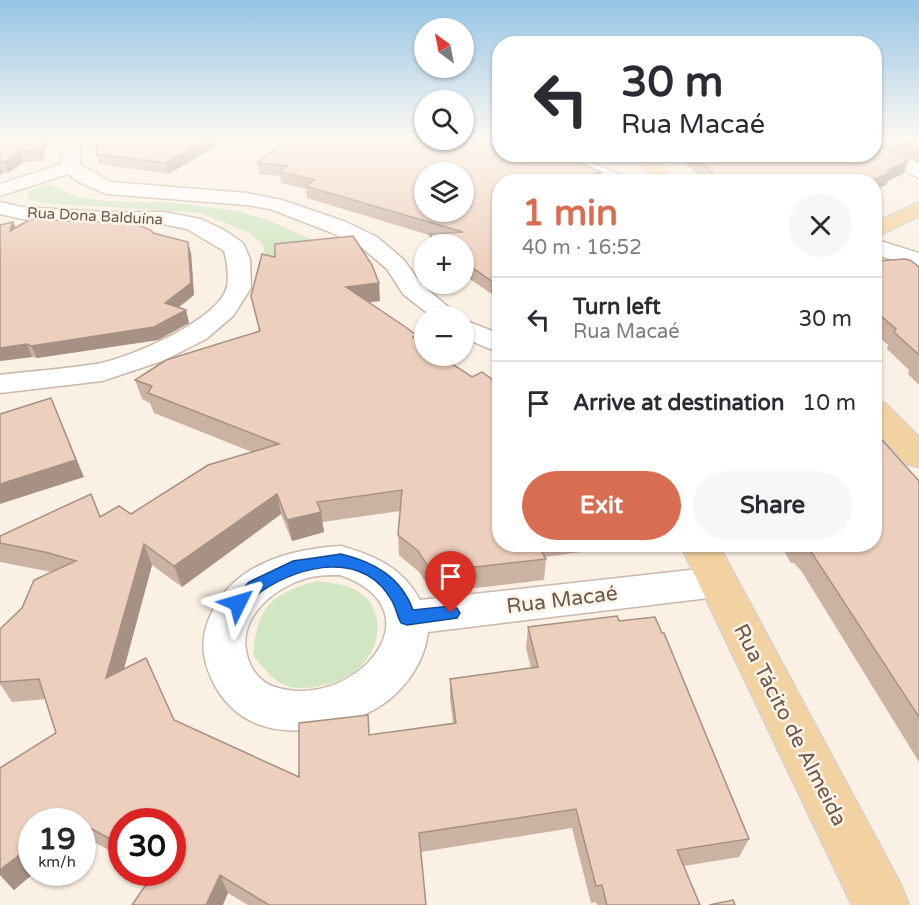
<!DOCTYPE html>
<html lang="en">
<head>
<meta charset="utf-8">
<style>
	body { margin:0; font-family:"Varela Round",sans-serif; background:#f7f7f7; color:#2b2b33; height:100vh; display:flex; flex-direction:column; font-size:22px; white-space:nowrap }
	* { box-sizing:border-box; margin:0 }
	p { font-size:20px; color:#7c7c81 }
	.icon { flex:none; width:33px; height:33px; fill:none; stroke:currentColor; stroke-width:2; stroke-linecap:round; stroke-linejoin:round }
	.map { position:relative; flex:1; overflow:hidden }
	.details { position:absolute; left:492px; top:174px; width:390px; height:378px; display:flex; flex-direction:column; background:#fff; border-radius:24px; box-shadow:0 2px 4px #0004 }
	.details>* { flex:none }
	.hud { position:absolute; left:492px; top:36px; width:390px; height:126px; border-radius:24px; box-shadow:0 2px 4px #0004; background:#fff; color:#2b2b33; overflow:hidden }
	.needle { width:39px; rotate:328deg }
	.buttons { position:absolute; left:414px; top:18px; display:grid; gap:12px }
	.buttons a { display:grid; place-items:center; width:60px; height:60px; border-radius:50%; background:#fff; box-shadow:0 2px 4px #0004; font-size:30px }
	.speed { position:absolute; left:18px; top:808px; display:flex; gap:12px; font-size:30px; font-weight:700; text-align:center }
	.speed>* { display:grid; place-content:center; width:78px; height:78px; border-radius:50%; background:#fff; box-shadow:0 2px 4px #0004; line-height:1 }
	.speed small { font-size:15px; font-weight:400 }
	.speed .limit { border:9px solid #d22; background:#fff; color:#111 }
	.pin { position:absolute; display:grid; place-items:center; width:51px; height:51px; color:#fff; margin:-62px -26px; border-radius:50% 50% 50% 0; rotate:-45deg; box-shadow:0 0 6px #0007 }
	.pin .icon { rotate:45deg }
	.me { position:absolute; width:66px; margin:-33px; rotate:50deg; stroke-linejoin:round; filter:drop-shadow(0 0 4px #0008) }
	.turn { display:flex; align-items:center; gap:21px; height:126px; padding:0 30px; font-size:27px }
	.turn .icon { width:78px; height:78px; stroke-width:2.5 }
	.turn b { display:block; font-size:42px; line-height:51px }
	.round { display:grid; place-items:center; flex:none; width:63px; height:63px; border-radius:32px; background:#f7f7f7 }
	.overview { display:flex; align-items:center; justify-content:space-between; height:102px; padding:0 30px }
	h1 { font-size:36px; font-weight:700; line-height:45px; color:#d96d52 }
	.cta { display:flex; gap:12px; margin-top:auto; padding:12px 30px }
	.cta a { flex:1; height:69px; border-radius:36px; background:#d96d52; color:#fff; font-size:24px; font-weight:700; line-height:69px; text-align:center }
	.cta a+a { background:#f7f7f7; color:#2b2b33 }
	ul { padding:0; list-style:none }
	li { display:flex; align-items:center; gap:18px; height:84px; padding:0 30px; border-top:2px solid #e1e1e2 }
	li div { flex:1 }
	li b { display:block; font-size:22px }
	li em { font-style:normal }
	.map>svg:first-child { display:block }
	.green { fill:#d2e6c3 }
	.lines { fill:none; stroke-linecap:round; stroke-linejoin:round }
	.minor-casing { stroke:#c9b8ab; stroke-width:3 }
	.major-casing { stroke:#d7d0cd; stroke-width:3 }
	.minor { fill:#fff; fill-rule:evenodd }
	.major { fill:#f3d2a1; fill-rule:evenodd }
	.wall { fill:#ccb2a3 }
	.shaded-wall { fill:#a69184 }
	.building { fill:#edcfbd; stroke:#a69184; stroke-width:1.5; fill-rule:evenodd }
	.route { fill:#1a73e8; stroke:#114b97; stroke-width:1.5 }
	.labels { text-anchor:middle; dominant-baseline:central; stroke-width:5; stroke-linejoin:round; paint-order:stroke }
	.far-street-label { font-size:15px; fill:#6f574b; stroke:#fdf5e9 }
	.near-street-label { font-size:21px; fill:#6f574b; stroke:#fdf5e9 }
</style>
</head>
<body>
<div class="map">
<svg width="919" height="905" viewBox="0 0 919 905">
	<rect width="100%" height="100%" fill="#faf0e3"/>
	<g class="green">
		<polygon points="49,184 78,197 105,201 177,203 238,211 270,221 328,247 292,250 266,260 263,244 250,233 200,213 44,203 28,199 27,192"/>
		<path d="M316,581C331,583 352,584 364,596C386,616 379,651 358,669C344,682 315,689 296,688C278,687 264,669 253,655C257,607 270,595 316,581Z"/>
	</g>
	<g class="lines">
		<defs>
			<g id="minor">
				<polygon points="64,139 80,139 80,165 111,182 247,193 282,200 346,222 377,237 404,260 421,284 459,316 431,316 403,294 387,269 361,247 330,232 270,209 247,205 107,194 79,182 68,174 0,196 0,184 62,164"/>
				<polygon points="874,141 919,164 919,178 874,154"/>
				<polygon points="546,154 571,154 628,178 630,182 604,182 548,158"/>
				<path d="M0,202L22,207L105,212H163L201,219L224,230L243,243L250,259L251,288L233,316L206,339L165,360L102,381L0,393V375C32,371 64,369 96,364C127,359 218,321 227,287C229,277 227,261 224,251L187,229L163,224H105L22,219L0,214Z"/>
				<polygon points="874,239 919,253 919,268 874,254"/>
				<polygon points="464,320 500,334 500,353 464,338"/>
				<path d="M341,546C375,556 402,567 420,600L717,567L731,571L737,582L731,593L717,597L428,632C424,668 396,702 363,715C308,738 242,742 212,680C201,656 200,635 213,610C237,563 292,549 341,546ZM340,575C444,611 351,715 272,686C259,681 250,668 247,655C237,619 272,589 304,579C315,575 328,575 340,575Z"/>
			</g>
			<g id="major">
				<polygon points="634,154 652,154 676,182 656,182"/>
				<polygon points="919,202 919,216 874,238 874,223"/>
				<polygon points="874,401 885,403 919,437 919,467 907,464 874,429"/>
				<polygon points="680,544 718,544 901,885 909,905 852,905"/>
			</g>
		</defs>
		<use href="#minor" class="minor-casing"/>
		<use href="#major" class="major-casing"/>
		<use href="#minor" class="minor"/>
		<use href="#major" class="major"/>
	</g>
	<g class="wall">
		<polygon points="0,139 50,139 42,161 24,162 8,173 3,173 0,175"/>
		<polygon points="81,139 227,139 169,174 99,164 96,154 97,148 82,143"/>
		<polygon points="874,139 919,139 919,163 877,141 877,144 904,173 888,181 886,185 874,190 874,182 705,182 676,154 874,154"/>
		<polygon points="578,154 619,154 594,161"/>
		<polygon points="257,163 500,182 500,298 496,297 464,275 464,244 430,244 429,235 307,198 306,189 281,183 280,176 259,174"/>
		<polygon points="13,222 16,228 153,233 191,253 194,295 178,308 186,310 189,323 158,340 37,358 32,357 0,361"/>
		<polygon points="874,262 919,267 919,385 908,374 909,370 887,349 888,345 874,332"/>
		<polygon points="251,296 380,301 369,302 417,336 417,339 500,544 611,544 610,548 545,557 546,559 544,580 433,593 419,572 399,555 398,535 400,511 322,522 324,532 292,541 281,514 182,587 152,565 124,669 174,720 299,777 371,735 453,723 450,699 450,679 531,668 526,648 528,627 619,621 749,839 739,857 684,866 700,905 597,905 596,902 591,903 572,828 421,852 426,905 248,905 228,893 151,873 172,873 122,822 122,857 82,836 82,822 32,822 32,873 34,873 14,890 0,875 0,768 56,733 46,699 12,702 0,684 0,629 22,608 52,572 0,562 0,536 101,517 131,514 252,452 154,413 150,403 142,399 135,380 259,331"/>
		<polygon points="919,481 919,762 802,572 794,563 791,563 780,544 874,544"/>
	</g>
	<g class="shaded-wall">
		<polygon points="43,139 50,139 42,161 39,150"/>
		<polygon points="208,139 227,139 169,174 166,163"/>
		<polygon points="20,151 24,162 8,173 4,162"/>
		<polygon points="595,154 619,154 594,161"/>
		<polygon points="909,160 904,173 888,181 886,185 874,190 874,182 869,182 887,171"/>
		<polygon points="0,164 3,173 0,175"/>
		<polygon points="601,172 600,182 590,175"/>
		<polygon points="13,222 18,233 10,231"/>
		<polygon points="188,242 191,253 194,295 168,315 165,303"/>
		<polygon points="379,283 380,301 348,305 346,287"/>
		<polygon points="186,310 189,323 158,340 37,358 31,346"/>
		<polygon points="27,344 32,357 0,361 0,348"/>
		<polygon points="51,398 84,477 0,504 0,484"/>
		<polygon points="277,494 281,514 182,587 174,566"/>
		<polygon points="321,512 324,532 292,541 287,520"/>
		<polygon points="144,544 152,565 116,698 106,678"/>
		<polygon points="67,816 71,822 60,822"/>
		<polygon points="32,845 32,873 34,873 14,890 0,875 0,870"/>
		<polygon points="220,875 228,893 223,905 206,905"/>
	</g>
	<g class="building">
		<polygon points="0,139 43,139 39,150 20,151 4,162 0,162"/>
		<polygon points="98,139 208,139 166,163 96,154"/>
		<path d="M288,139H500V154H562L601,172L590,175L606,182H500V284H496L464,262V244H444L429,234L463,232L305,186L315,180L280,172L287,166L257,163ZM424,172H464V212H424Z"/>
		<polygon points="874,139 877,139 877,144 909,160 887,171 891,172 869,182 723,182 692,154 874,154"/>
		<polygon points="902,139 919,139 919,148"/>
		<polygon points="31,219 135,224 151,230 153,233 188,242 191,283 165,303 186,310 154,327 31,346 27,344 0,348 0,225 13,222 10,231"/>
		<polygon points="353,236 372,265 379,283 346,287 407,328 417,336 413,337 424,345 424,356 440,356 472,377 482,372 500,385 500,544 537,544 546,559 432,572 418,551 398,535 402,490 317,502 321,512 287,520 277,494 174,566 144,544 106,678 146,658 174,720 299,777 299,723 368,715 369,735 456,723 450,679 538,667 528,627 617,616 619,621 655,617 662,633 664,633 749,839 677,850 700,905 607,905 602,885 596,886 576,809 419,833 426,905 269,905 220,875 206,905 132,905 154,873 172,873 172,822 122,822 122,845 82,824 82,822 78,822 67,816 60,822 32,822 32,845 0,870 0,768 56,733 39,679 0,682 0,629 22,608 34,580 76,561 45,552 0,543 0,536 91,494 100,517 119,506 131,514 208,465 279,444 148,393 152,386 135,380 166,360 260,331 251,296 262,254 275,257 275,244"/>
		<polygon points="904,259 910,260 919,267 919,355 894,332 896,329 874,310 874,262 877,261"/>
		<polygon points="51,398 76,460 0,484 0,414"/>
		<polygon points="874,431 919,481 919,717 806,544 874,544"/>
		<polygon points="733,900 735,905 709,905"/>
	</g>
	<linearGradient id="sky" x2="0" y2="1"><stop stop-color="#95c4e5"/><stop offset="0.52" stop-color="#fdf8f2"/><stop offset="1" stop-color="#fdf8f2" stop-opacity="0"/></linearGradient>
	<rect width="919" height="266" fill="url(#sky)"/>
	<path class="route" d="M341,554C374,562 401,577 413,610L451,606L457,608L460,613L457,618L407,625L401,623C397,616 396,608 392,601C364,551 302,564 262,591C252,598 246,612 232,607L229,603L249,582L293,561Z"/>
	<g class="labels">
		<g class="far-street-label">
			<text transform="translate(95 216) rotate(3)">Rua Dona Balduína</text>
		</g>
		<g class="near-street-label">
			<text transform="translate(562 600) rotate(-7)">Rua Macaé</text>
			<text transform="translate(790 725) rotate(63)">Rua Tácito de Almeida</text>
		</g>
	</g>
</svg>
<div class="buttons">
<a><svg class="needle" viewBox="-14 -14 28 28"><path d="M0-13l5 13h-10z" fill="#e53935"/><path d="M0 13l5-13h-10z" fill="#7c7c81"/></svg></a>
<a><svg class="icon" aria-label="search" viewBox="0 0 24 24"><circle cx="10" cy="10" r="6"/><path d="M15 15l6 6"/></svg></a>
<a><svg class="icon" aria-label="layers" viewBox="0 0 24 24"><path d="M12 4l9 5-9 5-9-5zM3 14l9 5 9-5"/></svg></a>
<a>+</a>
<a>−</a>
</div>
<div class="speed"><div>19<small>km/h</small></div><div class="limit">30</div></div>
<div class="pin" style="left:451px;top:613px;background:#d93025"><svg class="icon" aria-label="arrive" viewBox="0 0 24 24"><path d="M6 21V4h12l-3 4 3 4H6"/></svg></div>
<svg class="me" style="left:238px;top:603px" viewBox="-20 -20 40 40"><path d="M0-17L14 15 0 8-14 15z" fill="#1a73e8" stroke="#fff" stroke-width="4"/></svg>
<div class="hud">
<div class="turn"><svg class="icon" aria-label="left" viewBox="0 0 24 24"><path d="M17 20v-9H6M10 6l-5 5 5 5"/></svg><div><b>30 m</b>Rua Macaé</div></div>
</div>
<section class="details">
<div class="overview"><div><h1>1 min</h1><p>40 m · 16:52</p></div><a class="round"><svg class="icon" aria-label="close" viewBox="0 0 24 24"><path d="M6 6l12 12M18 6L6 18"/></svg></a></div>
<ul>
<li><svg class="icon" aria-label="left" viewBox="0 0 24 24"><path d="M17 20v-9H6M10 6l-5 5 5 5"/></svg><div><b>Turn left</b><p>Rua Macaé</p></div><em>30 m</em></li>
<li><svg class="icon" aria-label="arrive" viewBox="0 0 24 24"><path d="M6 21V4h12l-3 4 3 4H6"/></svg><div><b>Arrive at destination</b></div><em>10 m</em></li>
</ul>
<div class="cta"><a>Exit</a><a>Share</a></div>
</section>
</div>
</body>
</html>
